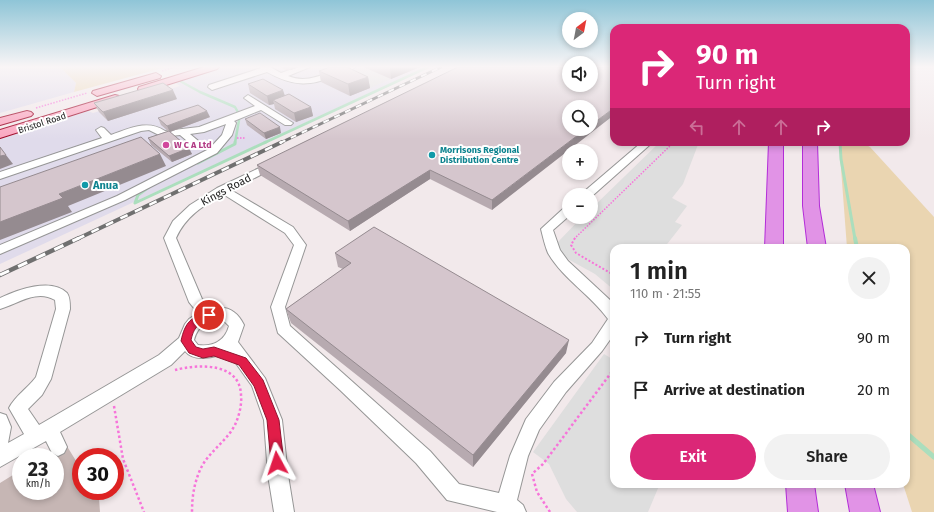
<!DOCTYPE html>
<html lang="en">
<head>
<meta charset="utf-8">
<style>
	body { margin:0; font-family:"Fira Sans",sans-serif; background:#f2f2f2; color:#222; height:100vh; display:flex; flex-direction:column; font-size:15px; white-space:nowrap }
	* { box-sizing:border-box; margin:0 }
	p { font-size:13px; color:#767676 }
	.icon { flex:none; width:22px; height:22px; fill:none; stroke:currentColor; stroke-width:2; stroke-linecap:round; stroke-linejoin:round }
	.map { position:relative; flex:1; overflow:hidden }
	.panel { position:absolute; left:610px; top:244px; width:300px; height:244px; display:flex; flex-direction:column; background:#fff; border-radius:12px; box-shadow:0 2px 6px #0003 }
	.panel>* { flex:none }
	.hud { position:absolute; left:610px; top:24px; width:300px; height:122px; border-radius:12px; box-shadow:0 2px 6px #0003; background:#db2777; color:#fff; overflow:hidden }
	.needle { width:26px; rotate:32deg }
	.tools { position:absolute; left:562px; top:12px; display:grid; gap:8px }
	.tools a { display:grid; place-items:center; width:36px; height:36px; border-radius:50%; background:#fff; box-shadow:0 2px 6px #0003; font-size:20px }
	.speed { position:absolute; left:12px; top:448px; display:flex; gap:8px; font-size:20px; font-weight:700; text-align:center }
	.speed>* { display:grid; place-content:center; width:52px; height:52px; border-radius:50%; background:#fff; box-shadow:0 2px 6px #0003; line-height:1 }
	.speed small { font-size:10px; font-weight:400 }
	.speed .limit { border:6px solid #d22; background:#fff; color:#111 }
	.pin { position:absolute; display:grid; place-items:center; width:34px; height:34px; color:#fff; margin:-17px; border:2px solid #fff; border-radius:50%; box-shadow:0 1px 4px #0007 }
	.me { position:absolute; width:44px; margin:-22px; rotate:355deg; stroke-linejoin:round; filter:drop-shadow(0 0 3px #0008) }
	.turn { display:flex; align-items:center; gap:14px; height:84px; padding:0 20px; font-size:18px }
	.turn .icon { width:52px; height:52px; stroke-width:2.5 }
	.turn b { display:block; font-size:28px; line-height:34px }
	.lanes { display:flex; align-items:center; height:38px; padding:0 20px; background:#0003; justify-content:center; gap:20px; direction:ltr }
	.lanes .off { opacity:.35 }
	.round { display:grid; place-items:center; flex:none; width:42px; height:42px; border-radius:21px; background:#f2f2f2 }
	.headline { display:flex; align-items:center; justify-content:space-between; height:68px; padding:0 20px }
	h1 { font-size:24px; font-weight:600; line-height:30px }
	.button { display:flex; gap:8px; margin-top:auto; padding:8px 20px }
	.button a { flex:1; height:46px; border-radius:24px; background:#db2777; color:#fff; font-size:16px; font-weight:600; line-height:46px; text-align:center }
	.button a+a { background:#f2f2f2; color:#222 }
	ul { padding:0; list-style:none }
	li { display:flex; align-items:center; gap:12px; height:52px; padding:0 20px }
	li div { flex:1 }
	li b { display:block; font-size:15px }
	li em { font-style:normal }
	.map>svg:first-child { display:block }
	.industrial { fill:#e0dbeb }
	.construction { fill:#c6b6b4 }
	.grass { fill:#ead5b1 }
	.parking { fill:#dedede }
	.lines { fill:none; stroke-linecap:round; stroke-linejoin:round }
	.stream-far3 { stroke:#abdebd; stroke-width:2.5 }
	.stream-far2 { stroke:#abdebd; stroke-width:3 }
	.stream-far1 { stroke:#abdebd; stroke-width:4 }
	.stream { stroke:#abdebd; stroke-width:5 }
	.minor-casing { stroke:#969696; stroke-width:2 }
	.major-casing { stroke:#9c0323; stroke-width:2 }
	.highway-casing { stroke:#b32dd8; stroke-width:2 }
	.path-far2 { stroke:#f774da; stroke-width:1.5; stroke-dasharray:1.5 1.5; stroke-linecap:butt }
	.path-far1 { stroke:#f774da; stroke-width:2; stroke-dasharray:2 2; stroke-linecap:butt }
	.path { stroke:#f774da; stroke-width:2.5; stroke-dasharray:2.5 2.5; stroke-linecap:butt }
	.minor { fill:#fff; fill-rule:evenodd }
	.major { fill:#faa5bf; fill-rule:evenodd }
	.highway { fill:#e193e6; fill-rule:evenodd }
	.rail-far2-casing { stroke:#707070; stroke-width:3 }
	.rail-far1-casing { stroke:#707070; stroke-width:4 }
	.rail-casing { stroke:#707070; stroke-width:4.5 }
	.rail-far2 { stroke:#fff; stroke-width:2; stroke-dasharray:6; stroke-linecap:butt }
	.rail-far1 { stroke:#fff; stroke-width:2.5; stroke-dasharray:8; stroke-linecap:butt }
	.rail { stroke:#fff; stroke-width:3; stroke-dasharray:10; stroke-linecap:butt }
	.wall { fill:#b7aab0 }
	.shaded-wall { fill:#958b90 }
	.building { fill:#d5c6cd; stroke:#958b90 }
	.route { fill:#e11d48; stroke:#92132f }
	.hotel-dot { fill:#d1479c; stroke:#fff; stroke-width:1.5 }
	.culture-dot { fill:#0f9aa8; stroke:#fff; stroke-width:1.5 }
	.labels { text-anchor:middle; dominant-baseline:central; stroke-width:4; stroke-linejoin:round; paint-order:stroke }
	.far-street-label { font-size:9px; fill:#222; stroke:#fff }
	.far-hotel-label { font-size:9px; font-weight:bold; fill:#b23c85; stroke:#fff; text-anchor:start }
	.far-culture-label { font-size:9px; font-weight:bold; fill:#0d838f; stroke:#fff; text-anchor:start }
	.culture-label { font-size:11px; font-weight:bold; fill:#0d838f; stroke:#fff; text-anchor:start }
	.street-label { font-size:11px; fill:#222; stroke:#fff }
</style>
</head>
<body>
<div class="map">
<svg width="934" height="512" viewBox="0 0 934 512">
	<rect width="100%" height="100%" fill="#f2e9eb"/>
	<g class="industrial">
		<polygon points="0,67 60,67 76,83 74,92 0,113"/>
		<polygon points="222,67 426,67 0,264 0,139 88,111 93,113 180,86 174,82"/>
	</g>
	<polygon class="construction" points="65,443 81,469 81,491 95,491 99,498 100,512 0,512 0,483 21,470 21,491 55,491 55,457 42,457"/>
	<g class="grass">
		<polygon points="60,67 166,67 74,92 76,83"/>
		<polygon points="839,142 861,142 870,147 934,217 934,512 912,512 903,484 906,484 906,248 847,248"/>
	</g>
	<g class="parking">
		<polygon points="356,67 363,67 391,79 370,88 351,69"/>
		<polygon points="660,142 699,142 683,184 672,198 687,206 675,222 682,225 664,248 614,248 614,290 595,274 564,257 559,250 557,243 582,217 591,217 591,209"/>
		<polygon points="604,354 614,360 614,484 658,484 659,486 648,512 577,512 566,499 549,464 533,452"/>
	</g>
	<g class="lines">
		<g class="stream-far3">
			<polyline points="180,81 200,92 235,107 239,114"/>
			<polyline points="235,143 239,120"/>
			<polyline points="264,143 428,67"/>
		</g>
		<g class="stream-far2">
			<polyline points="840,142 841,159 855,239"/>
			<polyline points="198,163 235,144 235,142"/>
			<polyline points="149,187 138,195 135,203 266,142"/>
		</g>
		<polyline class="stream-far1" points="855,238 857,248"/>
		<polyline class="stream" points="906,433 934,457"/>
		<defs>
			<g id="minor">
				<path d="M260,67H270L281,73L298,67H310L288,76C312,86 332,67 355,67C350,72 342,74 335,76C308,87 292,86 267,72L215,89L212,90L208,87L209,85L261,68Z"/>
				<path d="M248,95L293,123L291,125H285L261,110L234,121L236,123L232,135L217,153L125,200L0,254V245L117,196L209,149L222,135L226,124L204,132L190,134L202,144L197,147L193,146L180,135L163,137L149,130L141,131L0,179V172L102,138L96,130L101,127L104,128L111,135C129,129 147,119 165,131L199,127L255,106L244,98Z"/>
				<polygon points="642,142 653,142 591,197 591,195 580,195"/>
				<path d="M274,161L279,164L278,166L231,190L293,227L306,245L285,307L290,326L430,451L459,484L499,493L510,456L526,419L554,382L592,343L608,319C591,295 563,279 548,253C545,246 543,237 541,229L565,207L569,206V216L553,230L560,250L568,261L610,300L614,306V334L602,351L566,392L539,430L528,456L517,500L523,505L526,512H497L447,500L416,463L340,390L278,333L271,307L294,245L285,233L223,194C203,206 186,216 176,238L202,299L212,309C227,305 237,311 244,325L238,342L265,378L282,420L288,475L294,512H274L268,475L264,420L252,386L228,352C216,357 194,363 185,351L171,365L60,432L67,447L64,453L58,456L52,453L46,441L0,467V413L6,415L11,427L8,443L24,434L9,408C15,396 28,388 36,377L56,309L55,300C36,289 18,304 0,309V298C17,290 51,277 67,293C70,297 70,304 70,309L51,379L42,395L28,409L39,425L159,355L179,338L185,324L189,319L198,313L189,302L164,238L173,221L190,205L217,188ZM221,318L229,326C225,341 213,347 198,345L194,340C198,325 207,321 221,318Z"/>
			</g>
			<g id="major">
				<polygon points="204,67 219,67 217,69 147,91 139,91 138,89 139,87"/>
				<polygon points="156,73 161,76 160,78 97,96 92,93 93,91"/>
				<polygon points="115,95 119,96 120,98 119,100 0,138 0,130"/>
				<polygon points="27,111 31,112 33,114 31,116 0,125 0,118"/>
			</g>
			<g id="highway">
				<polygon points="769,142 783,142 783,248 765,248"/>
				<polygon points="803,142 817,142 819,206 826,248 808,248 803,206"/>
				<polygon points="786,484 814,484 818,512 788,512"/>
				<polygon points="845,484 873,484 880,512 850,512"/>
			</g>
		</defs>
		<use href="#minor" class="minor-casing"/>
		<use href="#major" class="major-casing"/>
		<use href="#highway" class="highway-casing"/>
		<g class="path-far2">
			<polyline points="162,71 175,67"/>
			<polyline points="36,108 87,93"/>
			<polyline points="237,138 245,138"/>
			<polyline points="574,239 674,142"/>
		</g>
		<polyline class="path-far1" points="575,238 571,245 576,253 614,275"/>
		<g class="path">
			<path d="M175,370C198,364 240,362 241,395C242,405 239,416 235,425C226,442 208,452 200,470C194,484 192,497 192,512"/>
			<polyline points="114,406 123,459 144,512"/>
			<polyline points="550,512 537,492 532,474 543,464 614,369"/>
		</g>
		<use href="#minor" class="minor"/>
		<use href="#major" class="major"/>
		<use href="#highway" class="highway"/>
		<defs>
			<polyline id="rail-far2" points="280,143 441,67"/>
			<polyline id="rail-far1" points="77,239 282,142"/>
			<polyline id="rail" points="0,275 79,238"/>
		</defs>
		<use href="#rail-far2" class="rail-far2-casing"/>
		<use href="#rail-far1" class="rail-far1-casing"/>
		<use href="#rail" class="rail-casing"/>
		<use href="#rail-far2" class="rail-far2"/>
		<use href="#rail-far1" class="rail-far1"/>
		<use href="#rail" class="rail"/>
	</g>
	<g class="wall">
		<polygon points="281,67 299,67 291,70 286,70"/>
		<polygon points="363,67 420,67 391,79"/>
		<polygon points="569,67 492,210 430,179 350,231 260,175 257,165"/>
		<polygon points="319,71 368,77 370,88 350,96 321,82"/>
		<polygon points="248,84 285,95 311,107 313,116 296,122 275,109 274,104 269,105 250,93"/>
		<polygon points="177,99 108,121 99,112 94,103"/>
		<polygon points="210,117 170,132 192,154 172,162 151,145 148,138 168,131 161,125 158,118"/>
		<polygon points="245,119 281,133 266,139 247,125"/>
		<polygon points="335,253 566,353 473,467 291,323 286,309 343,269 338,267"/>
	</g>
	<g class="shaded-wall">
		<polygon points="291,67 299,67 291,70"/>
		<polygon points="393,67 420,67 391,79 390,68"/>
		<polygon points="368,77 370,88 350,96 348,84"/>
		<polygon points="173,90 177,99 108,121 103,112"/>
		<polygon points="283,90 286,99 273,100 274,104 269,105 267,96"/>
		<polygon points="311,107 313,116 296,122 294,113"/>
		<polygon points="614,108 614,115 492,210 492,200 586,129 591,129 591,125"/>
		<polygon points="207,111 210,117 170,132 167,126"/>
		<polygon points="280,127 281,133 266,139 264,133"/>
		<polygon points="189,148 192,154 172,162 169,156"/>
		<polygon points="160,154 166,166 68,206 72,212 0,240 0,222 59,194"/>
		<polygon points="6,155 13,164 0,169 0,156"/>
		<polygon points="430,170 430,179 350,231 348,221"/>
		<polygon points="569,340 566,353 473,467 473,455"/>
	</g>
	<g class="building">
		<polygon points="330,67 347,67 368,77 348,84 319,71"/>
		<polygon points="458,67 569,67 569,85 591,85 591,67 614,67 614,108 591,125 591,107 569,107 569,129 586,129 492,200 430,170 348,221 257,165"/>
		<polygon points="263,79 283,90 267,96 248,84"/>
		<polygon points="163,83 173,90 103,112 94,103"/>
		<polygon points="289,94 311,107 294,113 273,100"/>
		<polygon points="198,105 207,111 167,126 158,118"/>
		<polygon points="260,113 280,127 264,133 245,119"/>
		<polygon points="169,131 189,148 169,156 148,138"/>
		<polygon points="141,137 160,154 59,194 63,198 0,222 0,187"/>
		<polygon points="0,147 6,155 0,156"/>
		<polygon points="374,227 569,340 473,455 286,309 351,263 335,253"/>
	</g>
	<linearGradient id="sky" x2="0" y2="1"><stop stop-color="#8fc5d7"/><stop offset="0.48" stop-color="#f9f5f6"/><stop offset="1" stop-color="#f9f5f6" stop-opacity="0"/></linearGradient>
	<rect width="934" height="139" fill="url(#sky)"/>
	<path class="route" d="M209,311L213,312L214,315C207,327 196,317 191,340L196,347L203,349L214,347L246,358L263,380L279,420L284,463L282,467L277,469L273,467L271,463L267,420L254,386L239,365L214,356L203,358L189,353L181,341C185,322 191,317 209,311Z"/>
	<circle class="hotel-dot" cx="166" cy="145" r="4"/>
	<g class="culture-dot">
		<circle cx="432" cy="155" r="4"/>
		<circle cx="85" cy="185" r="4"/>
	</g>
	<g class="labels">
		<g class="far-street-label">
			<text transform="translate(42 123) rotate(-18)">Bristol Road</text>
		</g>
		<g class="far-hotel-label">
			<text x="174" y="145">W C A Ltd</text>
		</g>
		<g class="far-culture-label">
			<text x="440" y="150">Morrisons Regional<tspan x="440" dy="10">Distribution Centre</tspan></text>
		</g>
		<g class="culture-label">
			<text x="93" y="185">Anua</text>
		</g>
		<g class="street-label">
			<text transform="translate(226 190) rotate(-28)">Kings Road</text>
		</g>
	</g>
</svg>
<div class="tools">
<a><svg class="needle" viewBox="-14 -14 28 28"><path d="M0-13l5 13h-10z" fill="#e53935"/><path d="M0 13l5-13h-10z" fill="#767676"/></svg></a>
<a><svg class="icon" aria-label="sound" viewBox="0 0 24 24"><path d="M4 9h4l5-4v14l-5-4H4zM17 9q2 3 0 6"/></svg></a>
<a><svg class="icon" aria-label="search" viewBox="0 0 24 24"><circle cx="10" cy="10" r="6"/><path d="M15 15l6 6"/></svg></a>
<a>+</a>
<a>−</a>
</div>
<div class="speed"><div>23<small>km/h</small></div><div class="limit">30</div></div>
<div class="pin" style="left:209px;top:315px;background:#d93025"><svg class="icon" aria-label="arrive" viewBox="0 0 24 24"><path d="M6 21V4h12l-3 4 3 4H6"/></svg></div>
<svg class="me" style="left:277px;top:463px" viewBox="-20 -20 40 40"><path d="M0-17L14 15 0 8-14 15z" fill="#e11d48" stroke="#fff" stroke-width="4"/></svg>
<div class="hud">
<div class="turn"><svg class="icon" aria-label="right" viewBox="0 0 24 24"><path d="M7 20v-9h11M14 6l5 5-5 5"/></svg><div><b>90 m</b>Turn right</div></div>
<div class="lanes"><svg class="icon off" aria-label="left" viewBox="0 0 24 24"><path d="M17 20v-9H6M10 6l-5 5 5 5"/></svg><svg class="icon off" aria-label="ahead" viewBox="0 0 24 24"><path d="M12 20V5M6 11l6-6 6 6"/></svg><svg class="icon off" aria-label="ahead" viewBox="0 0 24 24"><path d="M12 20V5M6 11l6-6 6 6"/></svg><svg class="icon" aria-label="right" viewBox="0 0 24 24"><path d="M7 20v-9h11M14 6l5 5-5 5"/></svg></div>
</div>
<section class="panel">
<div class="headline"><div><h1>1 min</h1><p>110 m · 21:55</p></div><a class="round"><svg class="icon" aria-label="close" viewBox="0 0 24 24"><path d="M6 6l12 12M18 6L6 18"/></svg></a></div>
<ul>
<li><svg class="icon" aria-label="right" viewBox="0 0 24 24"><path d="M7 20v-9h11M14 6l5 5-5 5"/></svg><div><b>Turn right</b></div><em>90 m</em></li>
<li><svg class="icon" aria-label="arrive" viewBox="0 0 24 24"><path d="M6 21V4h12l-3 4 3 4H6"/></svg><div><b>Arrive at destination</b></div><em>20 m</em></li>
</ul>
<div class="button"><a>Exit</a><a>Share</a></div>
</section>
</div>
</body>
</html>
